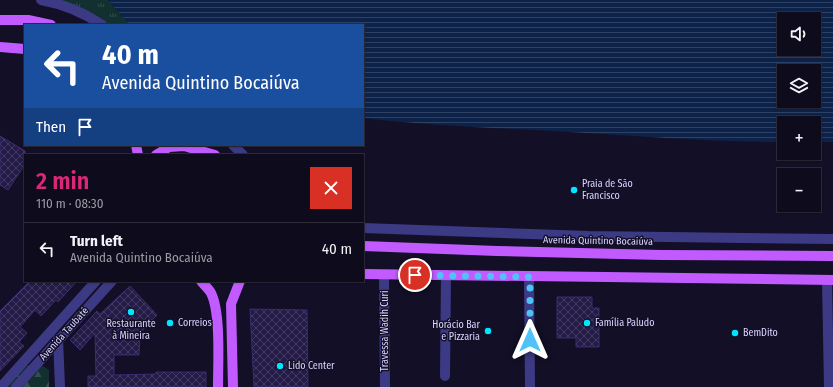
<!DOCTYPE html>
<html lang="en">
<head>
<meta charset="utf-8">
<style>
	body { margin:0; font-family:"Fira Sans Condensed",sans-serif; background:#171425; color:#f1f3f6; height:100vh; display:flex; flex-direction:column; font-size:15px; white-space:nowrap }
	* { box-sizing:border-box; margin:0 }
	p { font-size:13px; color:#9b9ba3 }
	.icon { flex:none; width:22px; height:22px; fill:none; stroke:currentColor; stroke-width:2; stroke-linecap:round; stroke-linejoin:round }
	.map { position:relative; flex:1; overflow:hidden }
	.drawer { position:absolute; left:24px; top:154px; width:340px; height:128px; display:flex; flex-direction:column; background:#0e0b1c; border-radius:0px; box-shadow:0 1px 3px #0004,0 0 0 1px #2e2b3b }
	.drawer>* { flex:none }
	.banner { position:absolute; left:24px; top:24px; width:340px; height:122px; border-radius:0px; box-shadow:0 1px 3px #0004,0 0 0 1px #2e2b3b; background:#1a4fa0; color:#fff; overflow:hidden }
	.fabs { position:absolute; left:777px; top:12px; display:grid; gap:8px }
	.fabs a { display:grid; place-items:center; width:44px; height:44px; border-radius:0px; background:#0e0b1c; box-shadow:0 1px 3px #0004,0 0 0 1px #2e2b3b; font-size:20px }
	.pin { position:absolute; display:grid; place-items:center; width:34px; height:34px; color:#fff; margin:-17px; border:2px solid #fff; border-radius:50%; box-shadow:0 1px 4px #0007 }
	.me { position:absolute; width:44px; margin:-22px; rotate:0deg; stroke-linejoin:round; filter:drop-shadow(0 0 3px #0008) }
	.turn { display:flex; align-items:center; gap:14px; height:84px; padding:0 12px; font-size:18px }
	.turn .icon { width:52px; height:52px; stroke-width:2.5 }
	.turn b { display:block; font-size:28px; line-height:34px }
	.then { display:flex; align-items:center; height:38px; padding:0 12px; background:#0003; gap:8px; font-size:15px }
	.round { display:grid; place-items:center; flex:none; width:42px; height:42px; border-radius:0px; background:#171425 }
	.head { display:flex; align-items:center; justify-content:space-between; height:68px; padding:0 12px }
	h1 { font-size:24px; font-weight:600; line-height:30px; color:#db2777 }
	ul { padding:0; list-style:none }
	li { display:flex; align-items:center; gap:12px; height:52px; padding:0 12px; border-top:1px solid #2e2b3b }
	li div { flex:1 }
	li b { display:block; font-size:15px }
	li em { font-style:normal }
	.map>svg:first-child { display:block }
	.grass { fill:url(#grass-tufts) }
	.forest { fill:url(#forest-firs) }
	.water { fill:url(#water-rules); fill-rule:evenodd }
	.building { fill:url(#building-cross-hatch); stroke:#3b2d73 }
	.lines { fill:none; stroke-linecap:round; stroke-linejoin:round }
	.minor { stroke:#3d3a85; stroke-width:10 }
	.major { stroke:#c25bff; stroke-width:10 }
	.route { stroke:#4fc3f7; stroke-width:7; stroke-dasharray:0 12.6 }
	.poi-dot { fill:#00e5ff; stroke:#130f26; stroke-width:1.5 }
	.labels { text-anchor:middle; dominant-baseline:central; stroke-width:3; stroke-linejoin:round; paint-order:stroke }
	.poi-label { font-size:10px; fill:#d9d4ff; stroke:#130f26; text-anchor:start }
	.street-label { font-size:10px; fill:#d9d4ff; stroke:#130f26 }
</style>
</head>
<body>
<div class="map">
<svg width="833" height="387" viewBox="0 0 833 387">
	<defs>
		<pattern id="grass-tufts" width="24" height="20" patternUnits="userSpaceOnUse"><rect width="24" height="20" fill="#12302f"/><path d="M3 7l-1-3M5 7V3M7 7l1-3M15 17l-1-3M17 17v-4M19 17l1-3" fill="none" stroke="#344d4e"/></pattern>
		<pattern id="forest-firs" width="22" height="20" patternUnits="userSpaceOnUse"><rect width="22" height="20" fill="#12302f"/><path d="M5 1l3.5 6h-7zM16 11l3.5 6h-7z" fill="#344d4e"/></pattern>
		<pattern id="water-rules" width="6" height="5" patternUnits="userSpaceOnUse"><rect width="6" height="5" fill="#0c2248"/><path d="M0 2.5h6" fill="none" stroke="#2f4163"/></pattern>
		<pattern id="building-cross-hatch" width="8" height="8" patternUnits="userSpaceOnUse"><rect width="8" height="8" fill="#241b47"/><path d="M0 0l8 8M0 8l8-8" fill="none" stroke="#433b63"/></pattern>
	</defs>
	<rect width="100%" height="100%" fill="#130f26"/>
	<polygon class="grass" points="41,0 108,0 130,25 102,25"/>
	<polygon class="forest" points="34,363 40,364 49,370 49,387 8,387 22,369"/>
	<path class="water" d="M108,0H833V142H814V123H784V142C712,142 641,136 569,132C500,128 432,126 363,118V25H130ZM784,19H814V49H784ZM784,71H814V101H784Z"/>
	<g class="building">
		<polygon points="0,136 25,151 25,164 8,190 0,185"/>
		<polygon points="30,281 77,281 58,302 56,300 41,316 35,310 20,327 27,333 19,342 24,346 0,371 0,311"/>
		<polygon points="130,286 157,315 140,333 139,355 114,355 114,375 156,374 156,372 206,372 206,387 88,387 88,376 96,376 95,333 80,350 70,340 97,311 100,314"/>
		<polygon points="557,297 592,297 592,308 599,308 599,347 576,347 576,338 557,338"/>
		<polygon points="250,309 307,310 308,387 254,387"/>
	</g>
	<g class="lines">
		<g class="minor">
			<path d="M41,0C63,4 83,12 102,25"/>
			<polyline points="233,145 243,155"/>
			<polyline points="363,228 589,236 833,239"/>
			<polyline points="384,275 385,387"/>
			<polyline points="529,277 530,387"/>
			<polyline points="827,280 829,387"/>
			<polyline points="58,339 60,387"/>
			<polyline points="445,376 446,275"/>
			<polyline points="1,387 96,281"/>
			<polyline points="16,387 112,281"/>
		</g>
		<g class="major">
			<polyline points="0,20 28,20 51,25"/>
			<polyline points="0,47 25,49"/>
			<polyline points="136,145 138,155"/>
			<polyline points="156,155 169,147 184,146 215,155"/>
			<polyline points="363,246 497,251 661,255 833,256"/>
			<polyline points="363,274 833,280"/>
			<path d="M201,281C204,285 209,289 211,293C221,313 218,363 218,387"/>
			<polyline points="233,387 231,304 240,281"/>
		</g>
	</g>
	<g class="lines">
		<polyline class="route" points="415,275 530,277 530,340"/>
	</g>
	<g class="poi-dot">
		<circle cx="574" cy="190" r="4"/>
		<circle cx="131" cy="312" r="4"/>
		<circle cx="170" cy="323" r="4"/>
		<circle cx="587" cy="323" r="4"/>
		<circle cx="488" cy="331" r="4"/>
		<circle cx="735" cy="333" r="4"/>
		<circle cx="280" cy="366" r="4"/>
	</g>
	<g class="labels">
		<g class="poi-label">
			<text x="582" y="184">Praia de São<tspan x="582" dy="12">Francisco</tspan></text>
			<text x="178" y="323">Correios</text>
			<text x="595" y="323">Família Paludo</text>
			<text x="131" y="324" text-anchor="middle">Restaurante<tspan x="131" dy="12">à Mineira</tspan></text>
			<text x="480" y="325" text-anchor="end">Horácio Bar<tspan x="480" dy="12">e Pizzaria</tspan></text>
			<text x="743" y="333">BemDito</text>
			<text x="288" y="366">Lido Center</text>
		</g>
		<g class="street-label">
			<text transform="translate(598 241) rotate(1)">Avenida Quintino Bocaiúva</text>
			<text transform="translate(385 331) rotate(-90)">Travessa Wadih Curi</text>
			<text transform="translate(64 334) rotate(-48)">Avenida Taubaté</text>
		</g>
	</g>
</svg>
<div class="fabs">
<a><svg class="icon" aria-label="sound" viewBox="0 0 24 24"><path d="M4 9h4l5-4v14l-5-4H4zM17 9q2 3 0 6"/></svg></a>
<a><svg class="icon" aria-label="layers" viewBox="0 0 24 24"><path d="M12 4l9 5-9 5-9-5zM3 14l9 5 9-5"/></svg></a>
<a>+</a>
<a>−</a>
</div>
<div class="pin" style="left:415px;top:275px;background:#d93025"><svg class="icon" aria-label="arrive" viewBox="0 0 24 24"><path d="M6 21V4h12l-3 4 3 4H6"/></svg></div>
<svg class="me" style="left:530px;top:340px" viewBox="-20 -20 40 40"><path d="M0-17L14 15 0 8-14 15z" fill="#4fc3f7" stroke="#fff" stroke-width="4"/></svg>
<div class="banner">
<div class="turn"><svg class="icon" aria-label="left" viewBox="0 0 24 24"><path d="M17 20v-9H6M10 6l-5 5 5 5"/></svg><div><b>40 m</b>Avenida Quintino Bocaiúva</div></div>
<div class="then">Then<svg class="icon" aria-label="arrive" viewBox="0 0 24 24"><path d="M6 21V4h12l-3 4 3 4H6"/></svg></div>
</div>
<section class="drawer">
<div class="head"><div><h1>2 min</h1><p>110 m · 08:30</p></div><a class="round" style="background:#d93025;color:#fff"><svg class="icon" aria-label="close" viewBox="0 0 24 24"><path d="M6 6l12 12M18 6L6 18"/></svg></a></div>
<ul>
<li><svg class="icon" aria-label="left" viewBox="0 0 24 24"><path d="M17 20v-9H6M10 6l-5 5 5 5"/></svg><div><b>Turn left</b><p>Avenida Quintino Bocaiúva</p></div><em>40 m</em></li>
</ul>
</section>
</div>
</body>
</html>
